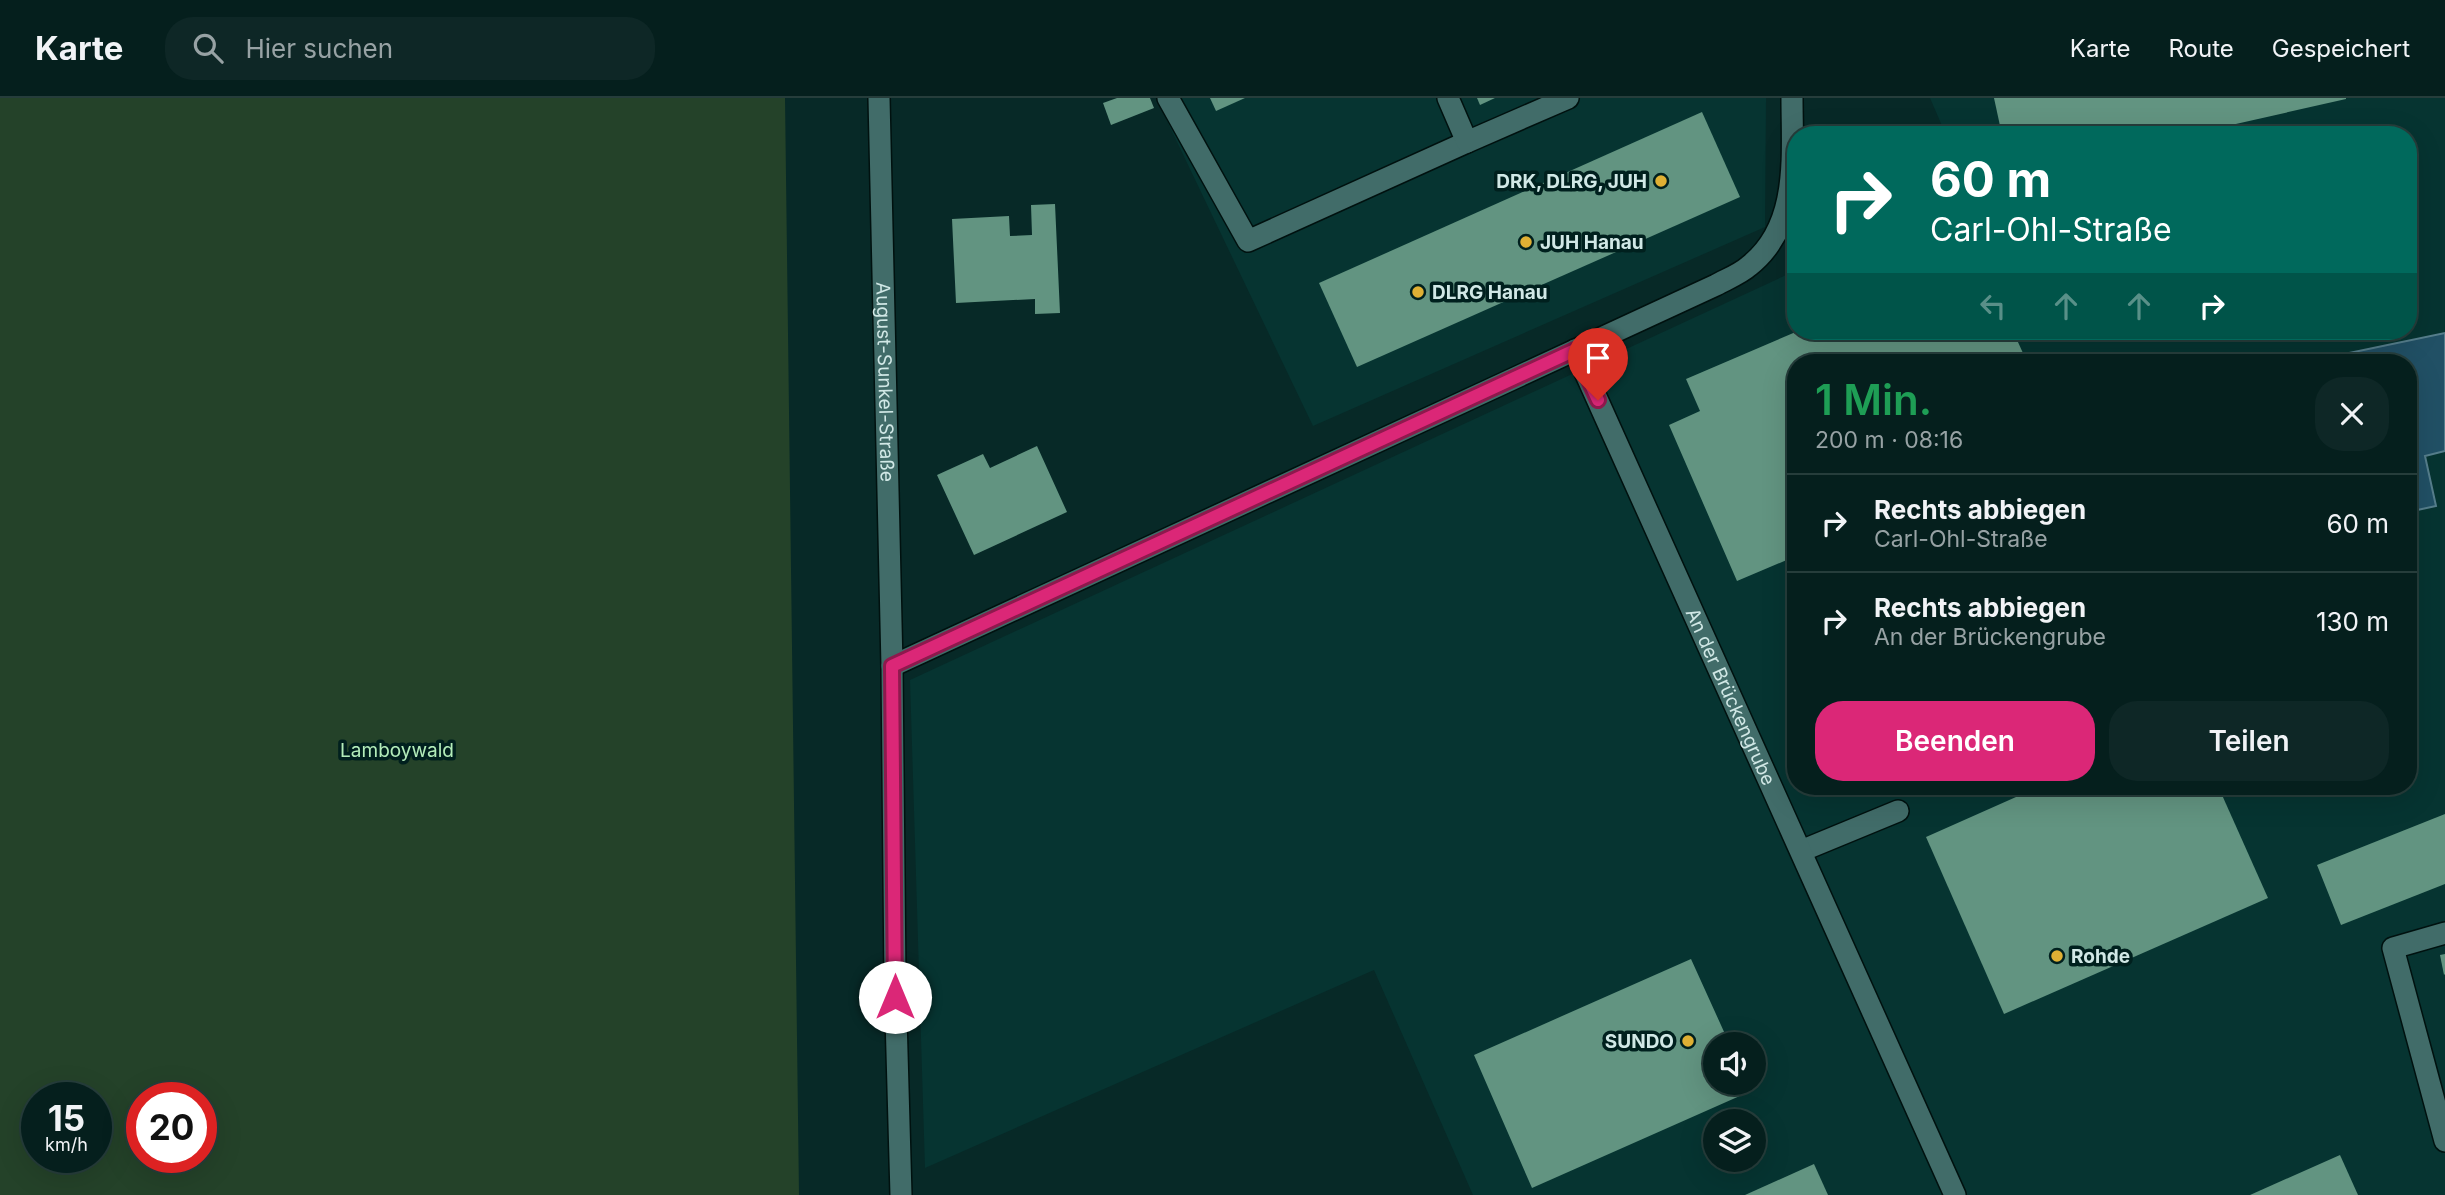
<!DOCTYPE html>
<html lang="de">
<head>
<meta charset="utf-8">
<style>
	body { margin:0; font-family:Inter,sans-serif; background:#0e2726; color:#f1f3f6; height:100vh; display:flex; flex-direction:column; font-size:26px; white-space:nowrap }
	* { box-sizing:border-box; margin:0 }
	p { font-size:23px; color:#97a2a4 }
	.icon { flex:none; width:38px; height:38px; fill:none; stroke:currentColor; stroke-width:2; stroke-linecap:round; stroke-linejoin:round }
	.map { position:relative; flex:1; overflow:hidden }
	.sheet { position:absolute; left:1787px; top:256px; width:630px; height:441px; display:flex; flex-direction:column; background:#051f1d; border-radius:28px; box-shadow:0 7px 28px #0002,0 0 0 2px #263d3b }
	.sheet>* { flex:none }
	.top-card { position:absolute; left:1787px; top:28px; width:630px; height:214px; border-radius:28px; box-shadow:0 7px 28px #0002,0 0 0 2px #263d3b; background:#00695c; color:#fff; overflow:hidden }
	.buttons { position:absolute; left:1703px; top:934px; display:grid; gap:14px }
	.buttons a { display:grid; place-items:center; width:63px; height:63px; border-radius:50%; background:#051f1d; box-shadow:0 7px 28px #0002,0 0 0 2px #263d3b; font-size:35px }
	.speed { position:absolute; left:21px; top:984px; display:flex; gap:14px; font-size:35px; font-weight:700; text-align:center }
	.speed>* { display:grid; place-content:center; width:91px; height:91px; border-radius:50%; background:#051f1d; box-shadow:0 7px 28px #0002,0 0 0 2px #263d3b; line-height:1 }
	.speed small { font-size:18px; font-weight:400 }
	.speed .limit { border:10px solid #d22; background:#fff; color:#111 }
	.pin { position:absolute; display:grid; place-items:center; width:60px; height:60px; color:#fff; margin:-72px -30px; border-radius:50% 50% 50% 0; rotate:-45deg; box-shadow:0 0 7px #0007 }
	.pin .icon { rotate:45deg }
	.me { position:absolute; width:77px; margin:-38px; rotate:0deg; stroke-linejoin:round; filter:drop-shadow(0 0 5px #0008) }
	.turn { display:flex; align-items:center; gap:24px; height:147px; padding:0 28px; font-size:32px }
	.turn .icon { width:91px; height:91px; stroke-width:2.5 }
	.turn b { display:block; font-size:49px; line-height:60px }
	.lanes { display:flex; align-items:center; height:66px; padding:0 28px; background:#0003; justify-content:center; gap:35px; direction:ltr }
	.lanes .off { opacity:.35 }
	.round { display:grid; place-items:center; flex:none; width:74px; height:74px; border-radius:28px; background:#0e2726 }
	.summary { display:flex; align-items:center; justify-content:space-between; height:119px; padding:0 28px }
	h1 { font-size:42px; font-weight:600; line-height:52px; color:#1e9e55 }
	.action { display:flex; gap:14px; margin-top:auto; padding:14px 28px }
	.action a { flex:1; height:80px; border-radius:28px; background:#db2777; color:#fff; font-size:28px; font-weight:600; line-height:80px; text-align:center }
	.action a+a { background:#0e2726; color:#f1f3f6 }
	ul { padding:0; list-style:none }
	li { display:flex; align-items:center; gap:21px; height:98px; padding:0 28px; border-top:2px solid #263d3b }
	li div { flex:1 }
	li b { display:block; font-size:26px }
	li em { font-style:normal }
	header { display:flex; align-items:center; gap:42px; box-sizing:border-box; height:98px; padding:0 35px; background:#051f1d; border-bottom:2px solid #263d3b }
	header strong { font-size:33px }
	nav { display:flex; gap:38px; margin-inline-start:auto; font-size:24px }
	.search { width:490px; height:63px; background:#0e2726; display:flex; align-items:center; gap:18px; box-sizing:border-box; padding:0 24px; border-radius:28px; color:#97a2a4; font-size:26px }
	.map>svg:first-child { display:block }
	.built { fill:#063431; fill-rule:evenodd }
	.green { fill:#244229; fill-rule:evenodd }
	.water { fill:#215065; stroke:#567e8c; stroke-width:2 }
	.building { fill:#629481 }
	.lines { fill:none; stroke-linecap:round; stroke-linejoin:round }
	.lane-casing { stroke:#00110f; stroke-width:24 }
	.street-casing { stroke:#00110f; stroke-width:24 }
	.lane { stroke:#416c69; stroke-width:21 }
	.street { stroke:#416c69; stroke-width:21 }
	.route-casing { stroke:#8e194d; stroke-width:18 }
	.route { stroke:#db2777; stroke-width:12 }
	.poi-dot { fill:#dfb034; stroke:#00201e; stroke-width:2.5 }
	.labels { text-anchor:middle; dominant-baseline:central; stroke-width:7; stroke-linejoin:round; paint-order:stroke }
	.poi-label { font-size:19px; font-weight:bold; fill:#d1e8e6; stroke:#00201e; text-anchor:start }
	.street-label { font-size:19px; fill:#d1e8e6; stroke:#00201e }
	.park-label { font-size:19px; fill:#b3edba; stroke:#00201e }
</style>
</head>
<body>
<header>
<strong>Karte</strong>
<div class="search"><svg class="icon" aria-label="search" viewBox="0 0 24 24"><circle cx="10" cy="10" r="6"/><path d="M15 15l6 6"/></svg>Hier suchen</div>
<nav><a>Karte</a><a>Route</a><a>Gespeichert</a></nav>
</header>
<div class="map">
<svg width="2445" height="1097" viewBox="0 0 2445 1097">
	<rect width="100%" height="100%" fill="#072927"/>
	<g class="built">
		<polygon points="1156,0 1766,0 1765,129 1313,328"/>
		<path d="M1930,0H2445V1097H1473L1374,872L925,1070L910,582L1795,173L1796,233H2408V37H1946ZM1796,264H2408V688H1796ZM1715,947H1754V985H1715ZM1715,1024H1754V1062H1715Z"/>
	</g>
	<path class="green" d="M0,0H785L799,1097H0ZM37,999H96V1059H37ZM142,999H201V1059H142Z"/>
	<polygon class="water" points="2445,235 2445,353 2425,358 2436,408 2408,414 2408,264 2306,264"/>
	<g class="building">
		<polygon points="1117,0 1150,0 1154,10 1111,27 1103,5"/>
		<polygon points="1210,0 1245,0 1216,13"/>
		<polygon points="1477,0 1495,0 1480,7"/>
		<polygon points="1994,0 2346,0 2346,1 2187,37 2002,37"/>
		<polygon points="1702,14 1740,99 1357,269 1319,185"/>
		<polygon points="1055,106 1060,215 1035,216 1035,201 956,205 952,121 1009,118 1010,138 1032,137 1031,107"/>
		<polygon points="1798,233 2013,233 2027,264 1796,264 1796,458 1737,483 1669,327 1700,313 1686,281"/>
		<polygon points="1037,348 1067,414 974,457 937,377 983,356 990,370"/>
		<polygon points="2041,688 2218,688 2268,800 2004,916 1926,739"/>
		<polygon points="2445,716 2445,786 2341,827 2317,767"/>
		<polygon points="2445,856 2445,876 2444,877 2440,857"/>
		<polygon points="1691,861 1730,947 1715,947 1715,985 1747,985 1751,993 1532,1090 1474,957"/>
		<polygon points="2340,1057 2358,1097 2250,1097"/>
		<polygon points="1814,1066 1828,1097 1745,1097"/>
	</g>
	<g class="lines">
		<defs>
			<g id="lane">
				<polyline points="1168,0 1248,143 1467,44"/>
				<polyline points="1448,0 1467,44 1568,0"/>
				<polyline points="1801,753 1898,713"/>
				<polyline points="2445,835 2393,850 2445,1043"/>
				<polyline points="895,883 901,1097"/>
			</g>
			<g id="street">
				<path id="s1" d="M879,0L892,568L895,883"/>
				<path id="s2" d="M1575,252L1955,1097"/>
				<path d="M892,568L1716,187C1727,181 1740,176 1749,168C1800,128 1792,58 1792,0"/>
			</g>
		</defs>
		<use href="#lane" class="lane-casing"/>
		<use href="#street" class="street-casing"/>
		<use href="#lane" class="lane"/>
		<use href="#street" class="street"/>
	</g>
	<g class="lines">
		<defs>
			<polyline id="route" points="895,899 892,568 1575,252 1598,302"/>
		</defs>
		<use href="#route" class="route-casing"/>
		<use href="#route" class="route"/>
	</g>
	<g class="poi-dot">
		<circle cx="1661" cy="83" r="7"/>
		<circle cx="1526" cy="144" r="7"/>
		<circle cx="1418" cy="194" r="7"/>
		<circle cx="2057" cy="858" r="7"/>
		<circle cx="1688" cy="943" r="7"/>
	</g>
	<g class="labels">
		<g class="poi-label">
			<text x="1647" y="83" text-anchor="end">DRK, DLRG, JUH</text>
			<text x="1540" y="144">JUH Hanau</text>
			<text x="1432" y="194">DLRG Hanau</text>
			<text x="2071" y="858">Rohde</text>
			<text x="1674" y="943" text-anchor="end">SUNDO</text>
		</g>
		<g class="street-label">
			<text stroke="none"><textPath href="#s1" startOffset="284">August-Sunkel-Straße</textPath></text>
			<text stroke="none"><textPath href="#s2" startOffset="380">An der Brückengrube</textPath></text>
		</g>
		<g class="park-label">
			<text x="397" y="652">Lamboywald</text>
		</g>
	</g>
</svg>
<div class="buttons">
<a><svg class="icon" aria-label="sound" viewBox="0 0 24 24"><path d="M4 9h4l5-4v14l-5-4H4zM17 9q2 3 0 6"/></svg></a>
<a><svg class="icon" aria-label="layers" viewBox="0 0 24 24"><path d="M12 4l9 5-9 5-9-5zM3 14l9 5 9-5"/></svg></a>
</div>
<div class="speed"><div>15<small>km/h</small></div><div class="limit">20</div></div>
<div class="pin" style="left:1598px;top:302px;background:#d93025"><svg class="icon" aria-label="arrive" viewBox="0 0 24 24"><path d="M6 21V4h12l-3 4 3 4H6"/></svg></div>
<svg class="me" style="left:895px;top:899px" viewBox="-20 -20 40 40"><circle r="19" fill="#fff"/><path d="M0-13L10 11 0 6-10 11z" fill="#db2777"/></svg>
<div class="top-card">
<div class="turn"><svg class="icon" aria-label="right" viewBox="0 0 24 24"><path d="M7 20v-9h11M14 6l5 5-5 5"/></svg><div><b>60 m</b>Carl-Ohl-Straße</div></div>
<div class="lanes"><svg class="icon off" aria-label="left" viewBox="0 0 24 24"><path d="M17 20v-9H6M10 6l-5 5 5 5"/></svg><svg class="icon off" aria-label="ahead" viewBox="0 0 24 24"><path d="M12 20V5M6 11l6-6 6 6"/></svg><svg class="icon off" aria-label="ahead" viewBox="0 0 24 24"><path d="M12 20V5M6 11l6-6 6 6"/></svg><svg class="icon" aria-label="right" viewBox="0 0 24 24"><path d="M7 20v-9h11M14 6l5 5-5 5"/></svg></div>
</div>
<section class="sheet">
<div class="summary"><div><h1>1 Min.</h1><p>200 m · 08:16</p></div><a class="round"><svg class="icon" aria-label="close" viewBox="0 0 24 24"><path d="M6 6l12 12M18 6L6 18"/></svg></a></div>
<ul>
<li><svg class="icon" aria-label="right" viewBox="0 0 24 24"><path d="M7 20v-9h11M14 6l5 5-5 5"/></svg><div><b>Rechts abbiegen</b><p>Carl-Ohl-Straße</p></div><em>60 m</em></li>
<li><svg class="icon" aria-label="right" viewBox="0 0 24 24"><path d="M7 20v-9h11M14 6l5 5-5 5"/></svg><div><b>Rechts abbiegen</b><p>An der Brückengrube</p></div><em>130 m</em></li>
</ul>
<div class="action"><a>Beenden</a><a>Teilen</a></div>
</section>
</div>
</body>
</html>
